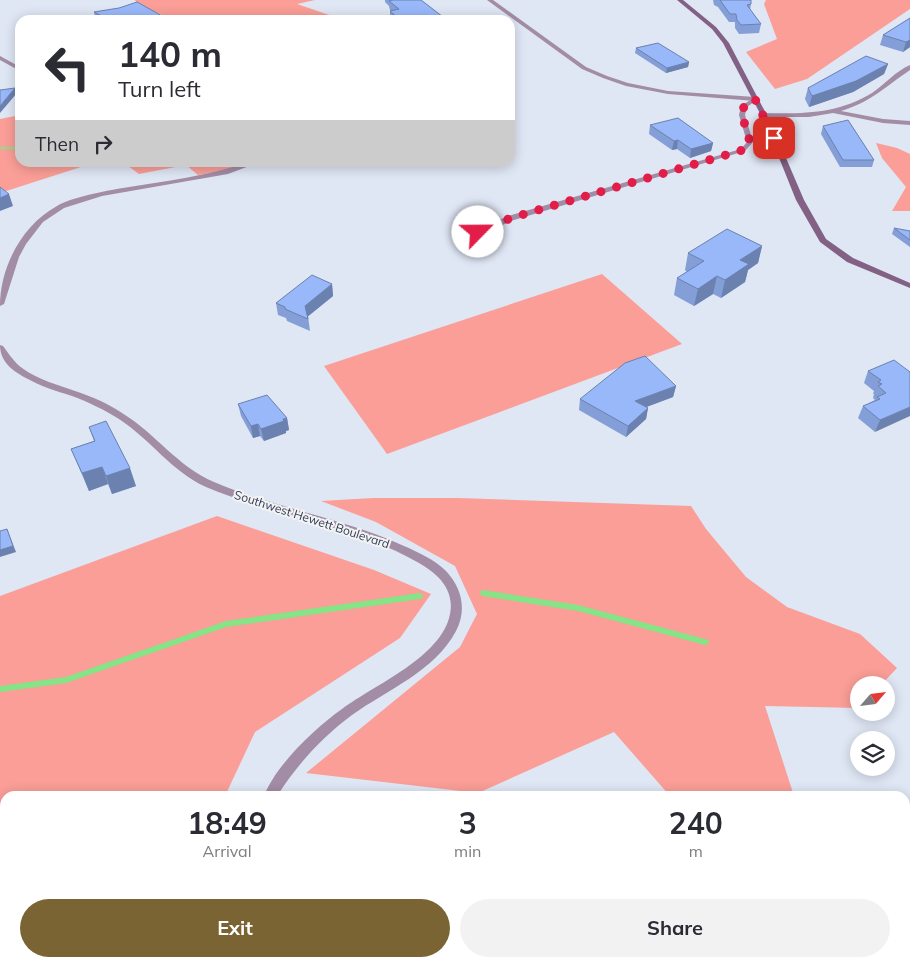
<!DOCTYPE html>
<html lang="en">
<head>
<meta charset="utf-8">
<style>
	body { margin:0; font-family:Mulish,sans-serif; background:#f2f2f3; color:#2b2b33; height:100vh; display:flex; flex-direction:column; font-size:19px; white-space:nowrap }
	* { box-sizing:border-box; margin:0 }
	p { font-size:16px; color:#7c7c81 }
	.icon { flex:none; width:28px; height:28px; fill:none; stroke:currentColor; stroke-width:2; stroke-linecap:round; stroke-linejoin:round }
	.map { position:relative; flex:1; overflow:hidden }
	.drawer { position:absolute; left:0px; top:791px; width:910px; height:176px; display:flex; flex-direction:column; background:#fff; border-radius:15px 15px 0 0; box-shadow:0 2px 12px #0003 }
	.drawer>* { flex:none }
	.guide { position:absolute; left:15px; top:15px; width:500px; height:152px; border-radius:15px; box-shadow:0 2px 12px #0003; background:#fff; color:#2b2b33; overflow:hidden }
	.needle { width:32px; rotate:62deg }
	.fabs { position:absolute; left:850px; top:676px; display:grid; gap:10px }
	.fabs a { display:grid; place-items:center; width:45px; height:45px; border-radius:50%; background:#fff; box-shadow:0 2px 12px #0003; font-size:25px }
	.pin { position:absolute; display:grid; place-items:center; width:42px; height:42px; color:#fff; margin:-21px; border-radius:10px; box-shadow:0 2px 8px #0006 }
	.me { position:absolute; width:55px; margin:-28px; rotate:67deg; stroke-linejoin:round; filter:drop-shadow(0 0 4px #0008) }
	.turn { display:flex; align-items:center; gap:18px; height:105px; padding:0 20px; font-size:22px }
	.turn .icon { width:65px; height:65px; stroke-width:2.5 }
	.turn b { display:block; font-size:35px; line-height:42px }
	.then { display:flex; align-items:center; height:48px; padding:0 20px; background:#0003; gap:10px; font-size:19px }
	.eta { display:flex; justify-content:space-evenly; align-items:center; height:85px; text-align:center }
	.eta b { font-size:30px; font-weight:700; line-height:35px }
	.button { display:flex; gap:10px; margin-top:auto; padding:10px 20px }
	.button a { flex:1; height:58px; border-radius:30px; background:#7b6434; color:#fff; font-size:20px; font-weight:700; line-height:58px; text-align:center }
	.button a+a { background:#f2f2f3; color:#2b2b33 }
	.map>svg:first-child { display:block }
	.green { fill:#fa9e97 }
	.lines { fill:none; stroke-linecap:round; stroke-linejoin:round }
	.stream { fill:#85e486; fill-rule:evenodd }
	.lane { fill:#a38ca5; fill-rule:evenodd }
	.street { fill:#a38ca5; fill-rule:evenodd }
	.secondary { fill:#826185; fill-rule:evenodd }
	.wall { fill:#849ed7 }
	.shaded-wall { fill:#6b81af }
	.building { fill:#99b8fa; stroke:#6b81af }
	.route { stroke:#e11d48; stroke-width:9; stroke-dasharray:0 16.2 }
	.labels { text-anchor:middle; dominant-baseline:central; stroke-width:4; stroke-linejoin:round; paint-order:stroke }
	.street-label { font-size:12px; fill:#2e3b56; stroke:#f3f3f3 }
</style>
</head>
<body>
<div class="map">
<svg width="910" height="967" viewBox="0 0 910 967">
	<rect width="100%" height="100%" fill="#dfe6f4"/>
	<g class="green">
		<polygon points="135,0 315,0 297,4 344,20 175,20 138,5"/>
		<polygon points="766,0 910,0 910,9 807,79 775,89 746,52 777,39 764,4"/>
		<polygon points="20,115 20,162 116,163 84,166 0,193 0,119"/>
		<polygon points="876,143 897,148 910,154 910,211 892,211 906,187 882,158"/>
		<polygon points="124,163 247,163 242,167 198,175 186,165 139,174"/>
		<polygon points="602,274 682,344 387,454 324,366"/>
		<polygon points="373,498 458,498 691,506 706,529 746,577 787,607 860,634 897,668 881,685 859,685 859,708 765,706 794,796 670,796 614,732 478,793 306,773 460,647 477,614 455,566 376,522 321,501"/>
		<polygon points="217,516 374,570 431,594 400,638 255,732 225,796 5,796 5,907 0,910 0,596"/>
	</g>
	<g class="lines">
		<g class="stream">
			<rect x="0" y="147" width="20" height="2"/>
			<polygon points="483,590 578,605 705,639 708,640 709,642 708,644 705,645 578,611 483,596 481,595 480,593 481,591"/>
			<polygon points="420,593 422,594 423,596 422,598 420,599 226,627 66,683 0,692 0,686 66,677 226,621"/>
		</g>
		<polygon class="lane" points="755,97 758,99 747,107 745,115 753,142 745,151 514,220 481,234 475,234 474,232 508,216 741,149 747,142 739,115 741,106"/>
		<g class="street">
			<polygon points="487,0 493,0 586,67 607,76 628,83 668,91 755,97 758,99 755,101 668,94 626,86 603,78 582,69"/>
			<polygon points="0,56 20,67 20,71 0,60"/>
			<path d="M910,65V70C885,87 871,102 841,111L883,119L910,121V125L883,123L833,113L809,117H763L760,115L763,113C802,114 838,114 872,93C885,84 896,71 910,65Z"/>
			<path d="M249,162H260L228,174L102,196L64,208L43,222L26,244L19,257L4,304L0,306C0,267 22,225 57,206C72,197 105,191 123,188C165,181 208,176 249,162Z"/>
			<path d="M0,345L3,346C9,354 14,362 22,368C38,380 59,385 78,392C93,397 109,404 122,413C155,433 178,467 214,482C275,508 343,518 404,546C418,552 435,560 446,571C462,588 467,610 456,631C435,671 387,690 352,715C322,737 297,765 277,796H264C276,765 315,728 342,709C374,685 442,657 450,614C453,600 448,587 438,577C427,566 410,558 396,551C335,523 268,513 206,487C172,472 150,439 119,419C105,410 88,402 72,396C56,391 40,386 26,378C13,371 0,362 0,345Z"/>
			<rect x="226" y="962" width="14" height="5"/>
		</g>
		<polygon class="secondary" points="677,0 683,0 716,27 729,43 771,123 804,200 826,239 853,258 910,283 910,288 847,262 820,242 796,200 765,123 723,43 712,29"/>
	</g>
	<g class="wall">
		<polygon points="385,0 421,0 447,20 390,20 390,11 391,11 390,10 389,6 385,2"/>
		<polygon points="713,0 751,0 751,4 750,10 761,24 759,33 739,34 735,28 735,22 729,22 718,7 714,5"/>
		<polygon points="94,12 164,17 165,20 96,20"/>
		<polygon points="910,18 910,47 903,52 880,45 883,35"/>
		<polygon points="636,48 689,62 688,67 666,73 635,53"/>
		<polygon points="888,64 884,74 853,92 809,107 805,99 808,88"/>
		<polygon points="650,125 713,143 711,151 690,158 677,149 672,150 649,134"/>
		<polygon points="823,126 874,160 872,167 840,167 821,134"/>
		<polygon points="894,228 910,231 910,247 892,234"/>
		<polygon points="762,246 758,263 748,270 745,282 721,298 713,294 694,306 674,295 677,278 687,272 685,270 688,253"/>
		<polygon points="332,284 333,296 308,316 310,331 287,321 286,318 278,315 276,303"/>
		<polygon points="868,371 910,372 875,432 858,418 863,406 875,400 873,398 874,394 873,394 874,391 864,383"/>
		<polygon points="676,386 673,397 646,407 648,408 646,419 626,437 579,410 580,399"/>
		<polygon points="238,404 287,418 289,430 286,431 286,433 264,441 260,436 253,438 241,416"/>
		<polygon points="89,427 136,486 112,494 108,484 89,491 71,449 94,441"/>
	</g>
	<g class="shaded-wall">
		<polygon points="164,17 165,20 155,20"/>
		<polygon points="910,40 910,47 903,52 906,42"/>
		<polygon points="689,62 688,67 666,73 667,68"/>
		<polygon points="888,64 884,74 853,92 809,107 812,96"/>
		<polygon points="15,88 17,93 0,113 0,106"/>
		<polygon points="678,140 677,149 672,150 674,141"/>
		<polygon points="713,143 711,151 690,158 691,149"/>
		<polygon points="9,194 13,206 0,211 0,198"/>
		<polygon points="762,246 758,263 748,270 745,282 721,298 725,280 740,260"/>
		<polygon points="717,276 713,294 694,306 698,289"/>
		<polygon points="332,284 333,296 306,318 305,306"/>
		<polygon points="676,386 673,397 633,412 635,401"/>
		<polygon points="910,407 910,416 875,432 880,420"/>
		<polygon points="648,408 646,419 626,437 628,426"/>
		<polygon points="287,418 289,430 286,431 286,433 264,441 261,429"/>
		<polygon points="258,424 260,436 253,438 251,426"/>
		<polygon points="102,467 108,484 89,491 82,473"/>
		<polygon points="130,468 136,486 112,494 106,476"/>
		<polygon points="7,529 16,552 0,557 0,550"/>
		<polygon points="98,962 100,962 101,967 99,967"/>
	</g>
	<g class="building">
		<polygon points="393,0 421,0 447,20 400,20 390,11 399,9 389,1"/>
		<polygon points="720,0 751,0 751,4 747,5 761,24 741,25 737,20 736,14 730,14"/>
		<polygon points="137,2 164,17 155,20 109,20 94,12 119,8"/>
		<polygon points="910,18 910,40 906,42 883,35"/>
		<polygon points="658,43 689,62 667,68 636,48"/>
		<polygon points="866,56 888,64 856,81 812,96 808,88"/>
		<polygon points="15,88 0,106 0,90"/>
		<polygon points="678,118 713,143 691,149 678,140 674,141 650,125"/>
		<polygon points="848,120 874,160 843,160 823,126"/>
		<polygon points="0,187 9,194 0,198"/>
		<polygon points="894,228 910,231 910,240"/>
		<polygon points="727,229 762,246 740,260 749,264 725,280 717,276 698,289 677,278 704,261 688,253"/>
		<polygon points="312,275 332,284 305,306 308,319 285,309 285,307 276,303"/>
		<polygon points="645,356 676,386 635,401 648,408 628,426 580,399 625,363"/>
		<polygon points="894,360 910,372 910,407 880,420 863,406 880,399 877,397 886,393 878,386 882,384 878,382 881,380 868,371"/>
		<polygon points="267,395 287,418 283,419 284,421 261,429 258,424 251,426 238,404"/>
		<polygon points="106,421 130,468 106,476 102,467 82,473 71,449 95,441 89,427"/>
		<polygon points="7,529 13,546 0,550 0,531"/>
		<polygon points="67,962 98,962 99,967 68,967"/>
	</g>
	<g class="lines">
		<polyline class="route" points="478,232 511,218 743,150 750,142 742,115 744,106 755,99 774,138"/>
	</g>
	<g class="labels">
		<g class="street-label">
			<text transform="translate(312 519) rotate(18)">Southwest Hewett Boulevard</text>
		</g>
	</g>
</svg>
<div class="fabs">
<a><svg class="needle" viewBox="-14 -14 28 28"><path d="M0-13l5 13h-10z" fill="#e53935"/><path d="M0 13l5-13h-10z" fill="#7c7c81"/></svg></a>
<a><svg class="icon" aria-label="layers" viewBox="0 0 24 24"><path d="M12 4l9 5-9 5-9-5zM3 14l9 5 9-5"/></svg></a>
</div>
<div class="pin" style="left:774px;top:138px;background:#d93025"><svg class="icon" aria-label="arrive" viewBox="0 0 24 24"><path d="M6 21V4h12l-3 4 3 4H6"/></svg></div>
<svg class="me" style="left:478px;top:232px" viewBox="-20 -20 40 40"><circle r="19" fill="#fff"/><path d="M0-13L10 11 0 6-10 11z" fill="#e11d48"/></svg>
<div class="guide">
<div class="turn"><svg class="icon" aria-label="left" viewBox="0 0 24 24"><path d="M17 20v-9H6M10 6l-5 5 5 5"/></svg><div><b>140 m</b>Turn left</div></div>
<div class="then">Then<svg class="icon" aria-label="right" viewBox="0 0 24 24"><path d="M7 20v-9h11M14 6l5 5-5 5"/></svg></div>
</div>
<section class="drawer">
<div class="eta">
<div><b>18:49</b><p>Arrival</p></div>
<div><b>3</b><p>min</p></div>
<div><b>240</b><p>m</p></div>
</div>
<div class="button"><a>Exit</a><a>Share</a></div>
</section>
</div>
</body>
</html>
